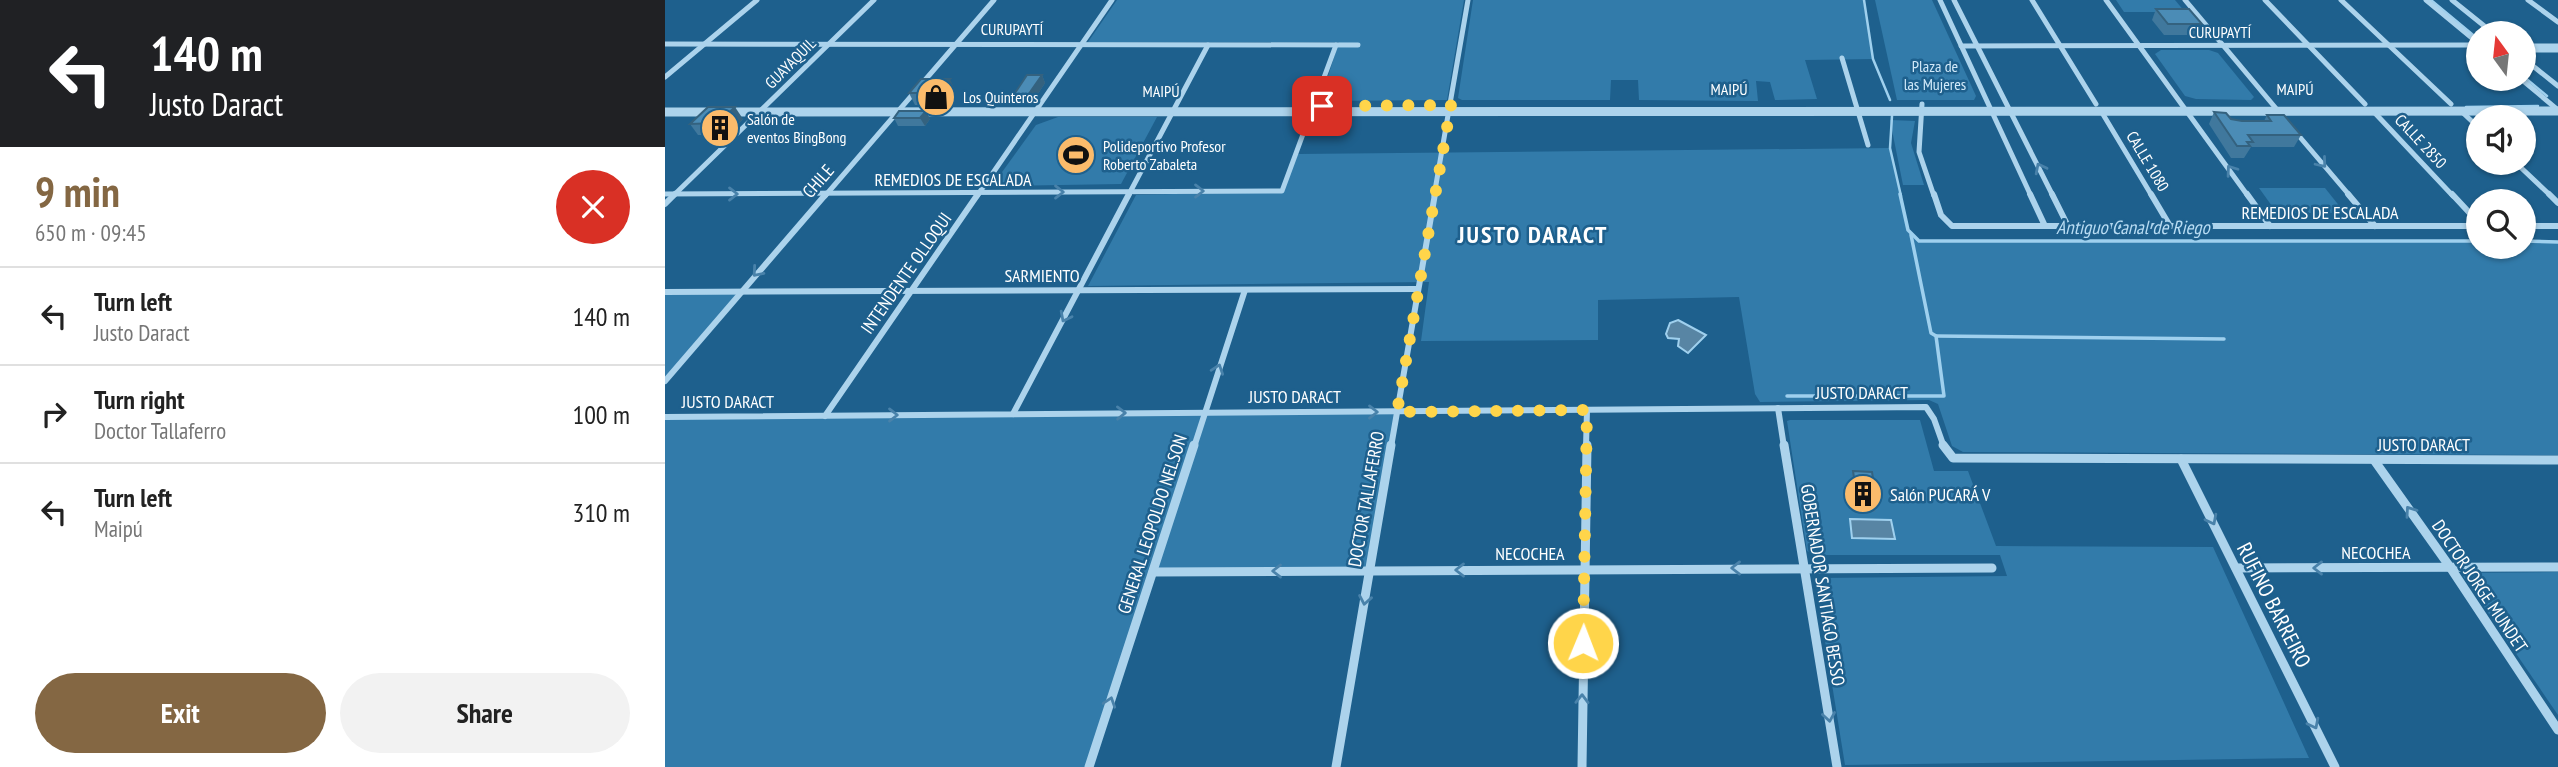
<!DOCTYPE html>
<html lang="en">
<head>
<meta charset="utf-8">
<style>
	body { margin:0; font-family:"PT Sans Narrow",sans-serif; background:#f2f2f2; color:#222; height:100vh; display:flex; flex-direction:column; font-size:26px; white-space:nowrap }
	* { box-sizing:border-box; margin:0 }
	p { font-size:23px; color:#767676 }
	.icon { flex:none; width:38px; height:38px; fill:none; stroke:currentColor; stroke-width:2; stroke-linecap:round; stroke-linejoin:round }
	.map { position:relative; flex:1; overflow:hidden }
	.panel { display:flex; flex-direction:column; background:#fff; width:665px }
	.panel>* { flex:none }
	.top-card { background:#202124; color:#fff; overflow:hidden }
	.needle { width:46px; rotate:345deg }
	.buttons { position:absolute; left:1801px; top:21px; display:grid; gap:14px }
	.buttons a { display:grid; place-items:center; width:70px; height:70px; border-radius:50%; background:#fff; box-shadow:0 2px 5px #0004; font-size:35px }
	.pin { position:absolute; display:grid; place-items:center; width:60px; height:60px; color:#fff; margin:-30px; border-radius:14px; box-shadow:0 4px 10px #0006 }
	.me { position:absolute; width:77px; margin:-38px; rotate:1deg; stroke-linejoin:round; filter:drop-shadow(0 0 5px #0008) }
	.turn { display:flex; align-items:center; gap:24px; height:147px; padding:0 35px; font-size:32px }
	.turn .icon { width:91px; height:91px; stroke-width:2.5 }
	.turn b { display:block; font-size:49px; line-height:60px }
	.round { display:grid; place-items:center; flex:none; width:74px; height:74px; border-radius:37px; background:#f2f2f2 }
	.head { display:flex; align-items:center; justify-content:space-between; height:119px; padding:0 35px }
	h1 { font-size:42px; font-weight:800; line-height:52px; color:#846743 }
	.primary-button { display:flex; gap:14px; margin-top:auto; padding:14px 35px }
	.primary-button a { flex:1; height:80px; border-radius:42px; background:#846743; color:#fff; font-size:28px; font-weight:800; line-height:80px; text-align:center }
	.primary-button a+a { background:#f2f2f2; color:#222 }
	ul { padding:0; list-style:none }
	li { display:flex; align-items:center; gap:21px; height:98px; padding:0 35px; border-top:2px solid #e0e0e0 }
	li div { flex:1 }
	li b { display:block; font-size:26px }
	li em { font-style:normal }
	main { display:flex; flex:1; min-height:0 }
	.map>svg:first-child { display:block }
	.green { fill:#327baa }
	.water { fill:#5885a4; stroke:#9fd0ee; stroke-width:2 }
	.lines { fill:none; stroke-linecap:round; stroke-linejoin:round }
	.stream-far1 { stroke:#9fd0ee; stroke-width:2.5 }
	.stream { stroke:#9fd0ee; stroke-width:3.5 }
	.minor-far2 { stroke:#acd3ec; stroke-width:5 }
	.minor-far1 { stroke:#acd3ec; stroke-width:6 }
	.minor { stroke:#acd3ec; stroke-width:9 }
	.tertiary { stroke:#acd3ec; stroke-width:9 }
	.wall { fill:#40789d }
	.shaded-wall { fill:#34627f }
	.building { fill:#4b8cb6; stroke:#34627f; stroke-width:2 }
	.oneway { stroke:#4982aa }
	.route { stroke:#ffd54a; stroke-width:12; stroke-dasharray:0 21.6 }
	.labels { text-anchor:middle; dominant-baseline:central; stroke-width:5; stroke-linejoin:round; paint-order:stroke }
	.far-street-label { font-size:16px; fill:#fff; stroke:#1e608d }
	.far-park-label { font-size:16px; fill:#d1e9f9; stroke:#1e608d }
	.far-poi-label { font-size:16px; fill:#fff; stroke:#1e608d; text-anchor:start }
	.street-label { font-size:18px; fill:#fff; stroke:#1e608d }
	.poi-label { font-size:18px; fill:#fff; stroke:#1e608d; text-anchor:start }
	.water-label { font-size:19px; font-style:italic; fill:#b8dcf3; stroke:#1e608d }
	.near-street-label { font-size:21px; fill:#fff; stroke:#1e608d }
	.district-label { font-size:24px; font-weight:bold; letter-spacing:2px; fill:#fff; stroke:#1e608d }
</style>
</head>
<body>
<main>
<section class="panel">
<div class="top-card">
<div class="turn"><svg class="icon" aria-label="left" viewBox="0 0 24 24"><path d="M17 20v-9H6M10 6l-5 5 5 5"/></svg><div><b>140 m</b>Justo Daract</div></div>
</div>
<div class="head"><div><h1>9 min</h1><p>650 m · 09:45</p></div><a class="round" style="background:#d93025;color:#fff"><svg class="icon" aria-label="close" viewBox="0 0 24 24"><path d="M6 6l12 12M18 6L6 18"/></svg></a></div>
<ul>
<li><svg class="icon" aria-label="left" viewBox="0 0 24 24"><path d="M17 20v-9H6M10 6l-5 5 5 5"/></svg><div><b>Turn left</b><p>Justo Daract</p></div><em>140 m</em></li>
<li><svg class="icon" aria-label="right" viewBox="0 0 24 24"><path d="M7 20v-9h11M14 6l5 5-5 5"/></svg><div><b>Turn right</b><p>Doctor Tallaferro</p></div><em>100 m</em></li>
<li><svg class="icon" aria-label="left" viewBox="0 0 24 24"><path d="M17 20v-9H6M10 6l-5 5 5 5"/></svg><div><b>Turn left</b><p>Maipú</p></div><em>310 m</em></li>
</ul>
<div class="primary-button"><a>Exit</a><a>Share</a></div>
</section>
<div class="map">
<svg width="1893" height="767" viewBox="0 0 1893 767">
	<rect width="100%" height="100%" fill="#1e608d"/>
	<g class="green">
		<polygon points="452,0 799,0 782,100 655,101 674,42 423,42"/>
		<polygon points="808,0 1198,0 1208,59 1140,60 1152,99 1110,100 1105,82 1091,81 1093,101 974,100 973,80 946,80 945,100 797,100 793,98"/>
		<polygon points="1210,0 1267,0 1311,96 1309,100 1232,100"/>
		<polygon points="1451,0 1510,0 1520,12 1459,12"/>
		<polygon points="1496,50 1544,50 1553,53 1589,97 1586,100 1531,99 1520,96 1490,54"/>
		<polygon points="393,117 492,117 456,184 327,186 371,125"/>
		<polygon points="1225,120 1250,121 1246,143 1259,185 1238,185"/>
		<polygon points="1225,148 1243,230 1254,241 1813,242 1813,247 1858,247 1859,242 1893,241 1893,455 1298,452 1287,446 1273,404 1264,400 1095,402 1090,394 1074,297 933,300 933,340 756,341 764,282 423,286 471,195 617,191 633,154"/>
		<polygon points="1594,188 1660,188 1680,213 1612,213"/>
		<polygon points="0,292 75,292 0,381"/>
		<polygon points="732,412 705,570 488,572 424,767 0,767 0,417"/>
		<polygon points="1125,420 1255,420 1269,471 1303,471 1331,546 1548,547 1644,758 1180,765 1151,585 1157,578 1342,576 1335,555 1150,555 1142,551 1122,421"/>
		<polygon points="1893,572 1893,715 1796,573"/>
	</g>
	<g class="water">
		<polygon points="1013,320 1041,335 1023,353 1013,346 1014,339 1003,338 1001,334 1005,323"/>
		<polygon points="1185,519 1226,520 1230,539 1187,538"/>
	</g>
	<g class="lines">
		<g class="stream-far1">
			<polyline points="1199,0 1208,59 1225,100"/>
			<polyline points="1766,0 1813,39"/>
			<polyline points="1858,76 1882,96"/>
			<polyline points="1801,107 1873,106"/>
			<polyline points="1227,116 1225,148 1236,196"/>
		</g>
		<g class="stream">
			<polyline points="1235,194 1243,230 1254,241 1813,241"/>
			<polyline points="1858,241 1893,242"/>
			<polyline points="1271,336 1559,339"/>
			<polyline points="1122,396 1279,396 1271,336 1266,333 1246,235"/>
		</g>
		<g class="minor-far2">
			<polyline points="1275,0 1366,196"/>
			<polyline points="1289,0 1388,196"/>
			<polyline points="1367,0 1431,104"/>
			<polyline points="1441,0 1583,196"/>
			<polyline points="1520,0 1614,112"/>
			<polyline points="1600,0 1700,104"/>
			<polyline points="1676,0 1786,104"/>
			<polyline points="1761,0 1813,43"/>
			<polyline points="1787,0 1828,33"/>
			<polyline points="1863,0 1893,22"/>
			<polyline points="0,44 693,45"/>
			<polyline points="1296,46 1813,45"/>
			<polyline points="1177,58 1203,145"/>
			<polyline points="1858,58 1893,86"/>
			<polyline points="0,77 92,0"/>
			<polyline points="1856,79 1893,110"/>
			<polyline points="1257,104 1254,152 1269,196"/>
			<polyline points="1436,111 1487,196"/>
			<polyline points="1708,111 1788,196"/>
			<polyline points="1796,111 1813,127"/>
			<polyline points="1628,129 1685,196"/>
			<polyline points="1851,163 1886,196"/>
			<polyline points="0,194 617,191 671,45"/>
			<polyline points="8,196 209,0"/>
			<polyline points="160,196 329,0"/>
			<polyline points="312,196 447,0"/>
			<polyline points="463,196 543,45"/>
			<polyline points="769,196 803,0"/>
		</g>
		<g class="minor-far1">
			<polyline points="1269,194 1276,215 1287,226 1813,226"/>
			<polyline points="1365,194 1380,226"/>
			<polyline points="1387,194 1403,226"/>
			<polyline points="1486,194 1505,226"/>
			<polyline points="1582,194 1605,226"/>
			<polyline points="1683,194 1710,226"/>
			<polyline points="1787,194 1813,222"/>
			<polyline points="1884,194 1893,203"/>
			<polyline points="0,204 10,194"/>
			<polyline points="1858,226 1893,226"/>
			<polyline points="0,292 753,289"/>
			<polyline points="0,381 161,194"/>
			<polyline points="1113,408 1119,447"/>
			<polyline points="348,414 464,194"/>
			<polyline points="160,416 313,194"/>
			<polyline points="0,417 1261,407 1269,419 1279,447"/>
			<polyline points="529,447 580,290"/>
			<polyline points="726,447 770,194"/>
			<polyline points="921,447 922,410"/>
		</g>
		<g class="minor">
			<polyline points="1119,445 1172,767"/>
			<polyline points="1278,445 1288,458 1893,460"/>
			<polyline points="1516,459 1670,767"/>
			<polyline points="1709,460 1785,567 1893,730"/>
			<polyline points="1571,568 1893,567"/>
			<polyline points="488,572 1327,568"/>
			<polyline points="424,767 529,445"/>
			<polyline points="671,767 726,445"/>
			<polyline points="917,767 922,445"/>
		</g>
		<g class="tertiary">
			<polyline points="1858,48 1893,48"/>
			<polyline points="0,112 1893,111"/>
		</g>
	</g>
	<g class="wall">
		<polygon points="1491,9 1537,24 1532,35 1499,35 1487,20"/>
		<polygon points="377,75 380,83 367,103 352,103 348,96"/>
		<polygon points="290,90 277,105 250,105 244,93"/>
		<polygon points="234,111 265,119 260,126 233,126 229,118"/>
		<polygon points="1549,112 1566,119 1577,121 1599,121 1602,115 1636,135 1629,147 1586,147 1579,158 1566,158 1544,124"/>
		<polygon points="78,119 62,135 33,135 25,124"/>
		<polygon points="1188,471 1212,504 1210,512 1190,511 1186,479"/>
	</g>
	<g class="shaded-wall">
		<polygon points="377,75 380,83 367,103 363,95"/>
		<polygon points="285,79 290,90 277,105 271,93"/>
		<polygon points="70,107 78,119 62,135 53,123"/>
		<polygon points="261,111 265,119 260,126 255,118"/>
	</g>
	<g class="building">
		<polygon points="1491,9 1524,9 1537,24 1503,24"/>
		<polygon points="362,75 377,75 363,95 348,96"/>
		<polygon points="256,79 285,79 271,93 244,93"/>
		<polygon points="43,107 70,107 53,123 25,124"/>
		<polygon points="234,111 261,111 255,118 229,118"/>
		<polygon points="1549,112 1561,113 1566,119 1577,121 1606,121 1602,115 1619,115 1636,135 1583,135 1588,142 1582,142 1585,146 1572,146"/>
		<polygon points="1188,471 1207,472 1212,504 1193,503"/>
	</g>
	<defs><path id="oneway-chevron" d="M-2-3.5L2.5 0L-2 3.5" fill="none" stroke-width="1.6" stroke-linecap="round" stroke-linejoin="round" transform="scale(1.75)"/></defs>
	<g class="oneway">
		<use href="#oneway-chevron" transform="translate(1657 163) rotate(50)"/>
		<use href="#oneway-chevron" transform="translate(1375 168) rotate(-117)"/>
		<use href="#oneway-chevron" transform="translate(1566 170) rotate(-126)"/>
		<use href="#oneway-chevron" transform="translate(534 191)"/>
		<use href="#oneway-chevron" transform="translate(394 192)"/>
		<use href="#oneway-chevron" transform="translate(68 194)"/>
		<use href="#oneway-chevron" transform="translate(92 272) rotate(131)"/>
		<use href="#oneway-chevron" transform="translate(400 317) rotate(117)"/>
		<use href="#oneway-chevron" transform="translate(553 369) rotate(-71)"/>
		<use href="#oneway-chevron" transform="translate(708 412)"/>
		<use href="#oneway-chevron" transform="translate(456 413) rotate(-1)"/>
		<use href="#oneway-chevron" transform="translate(228 415)"/>
		<use href="#oneway-chevron" transform="translate(1745 511) rotate(-125)"/>
		<use href="#oneway-chevron" transform="translate(1547 520) rotate(63)"/>
		<use href="#oneway-chevron" transform="translate(1071 568) rotate(180)"/>
		<use href="#oneway-chevron" transform="translate(1653 568) rotate(180)"/>
		<use href="#oneway-chevron" transform="translate(795 570) rotate(180)"/>
		<use href="#oneway-chevron" transform="translate(612 571) rotate(180)"/>
		<use href="#oneway-chevron" transform="translate(700 600) rotate(100)"/>
		<use href="#oneway-chevron" transform="translate(917 699) rotate(-89)"/>
		<use href="#oneway-chevron" transform="translate(445 702) rotate(-72)"/>
		<use href="#oneway-chevron" transform="translate(1164 717) rotate(81)"/>
		<use href="#oneway-chevron" transform="translate(1649 724) rotate(63)"/>
	</g>
	<g class="lines">
		<polyline class="route" points="657,106 786,105 732,412 922,410 918,643"/>
	</g>
	<defs>
		<symbol id="shop-disc" viewBox="-11 -11 22 22"><circle r="9.5" fill="#fbbb6b" stroke="#1e608d"/><path d="M-5-2.5h2.3a2.7 3.5 0 0 1 5.4 0H5L5.5 6h-11ZM-1.5-2.5h3a1.5 2.3 0 0 0-3 0Z" fill="#111"/></symbol>
		<symbol id="building-disc" viewBox="-11 -11 22 22"><circle r="9.5" fill="#fbbb6b" stroke="#1e608d"/><path d="M-4-6H4V6H1V3H-1V6H-4ZM-2.5-4.3h1.7v1.8h-1.7ZM.8-4.3h1.7v1.8H.8ZM-2.5-1h1.7V.8h-1.7ZM.8-1h1.7V.8H.8Z" fill="#111"/></symbol>
		<symbol id="stadium-disc" viewBox="-11 -11 22 22"><circle r="9.5" fill="#fbbb6b" stroke="#1e608d"/><path d="M0-5a6.5 5 0 1 0 0 10a6.5 5 0 1 0 0-10ZM-3.5-1.8h7v3.6h-7Z" fill="#111"/></symbol>
	</defs>
	<g fill-rule="evenodd">
		<use href="#shop-disc" x="249" y="75" width="44" height="44"/>
		<use href="#building-disc" x="33" y="106" width="44" height="44"/>
		<use href="#stadium-disc" x="389" y="133" width="44" height="44"/>
		<use href="#building-disc" x="1176" y="472" width="44" height="44"/>
	</g>
	<g class="labels">
		<g class="far-street-label">
			<text x="347" y="29">CURUPAYTÍ</text>
			<text x="1555" y="32">CURUPAYTÍ</text>
			<text transform="translate(125 63) rotate(-45)">GUAYAQUIL</text>
			<text x="1064" y="89">MAIPÚ</text>
			<text x="1630" y="89">MAIPÚ</text>
			<text x="496" y="91">MAIPÚ</text>
			<text transform="translate(1756 141) rotate(47)">CALLE 2850</text>
			<text transform="translate(1483 161) rotate(59)">CALLE 1080</text>
		</g>
		<g class="far-park-label">
			<text x="1270" y="66">Plaza de<tspan x="1270" dy="18">las Mujeres</tspan></text>
		</g>
		<g class="far-poi-label">
			<text x="298" y="97">Los Quinteros</text>
			<text x="82" y="119">Salón de<tspan x="82" dy="18">eventos BingBong</tspan></text>
			<text x="438" y="146">Polideportivo Profesor<tspan x="438" dy="18">Roberto Zabaleta</tspan></text>
		</g>
		<g class="street-label">
			<text x="288" y="179">REMEDIOS DE ESCALADA</text>
			<text transform="translate(153 181) rotate(-49)">CHILE</text>
			<text x="1655" y="212">REMEDIOS DE ESCALADA</text>
			<text transform="translate(241 273) rotate(-55)">INTENDENTE OLLOQUI</text>
			<text x="377" y="275">SARMIENTO</text>
			<text x="1197" y="392">JUSTO DARACT</text>
			<text x="630" y="396">JUSTO DARACT</text>
			<text x="63" y="401">JUSTO DARACT</text>
			<text x="1759" y="444">JUSTO DARACT</text>
			<text transform="translate(701 499) rotate(-80)">DOCTOR TALLAFERRO</text>
			<text transform="translate(487 524) rotate(-72)">GENERAL LEOPOLDO NELSON</text>
			<text x="1711" y="552">NECOCHEA</text>
			<text x="865" y="553">NECOCHEA</text>
			<text transform="translate(1158 585) rotate(81)">GOBERNADOR SANTIAGO BESSO</text>
			<text transform="translate(1815 586) rotate(56)">DOCTOR JORGE MUNDET</text>
		</g>
		<g class="poi-label">
			<text x="1225" y="494">Salón PUCARÁ V</text>
		</g>
		<g class="water-label">
			<text x="1468" y="227">Antiguo Canal de Riego</text>
		</g>
		<g class="near-street-label">
			<text transform="translate(1609 605) rotate(63)">RUFINO BARREIRO</text>
		</g>
		<g class="district-label">
			<text x="868" y="234">JUSTO DARACT</text>
		</g>
	</g>
</svg>
<div class="buttons">
<a><svg class="needle" viewBox="-14 -14 28 28"><path d="M0-13l5 13h-10z" fill="#e53935"/><path d="M0 13l5-13h-10z" fill="#767676"/></svg></a>
<a><svg class="icon" aria-label="sound" viewBox="0 0 24 24"><path d="M4 9h4l5-4v14l-5-4H4zM17 9q2 3 0 6"/></svg></a>
<a><svg class="icon" aria-label="search" viewBox="0 0 24 24"><circle cx="10" cy="10" r="6"/><path d="M15 15l6 6"/></svg></a>
</div>
<div class="pin" style="left:657px;top:106px;background:#d93025"><svg class="icon" aria-label="arrive" viewBox="0 0 24 24"><path d="M6 21V4h12l-3 4 3 4H6"/></svg></div>
<svg class="me" style="left:918px;top:643px" viewBox="-20 -20 40 40"><circle r="17" fill="#ffd54a" stroke="#fff" stroke-width="3"/><path d="M0-11L8 9 0 5-8 9z" fill="#fff"/></svg>
</div>
</main>
</body>
</html>
